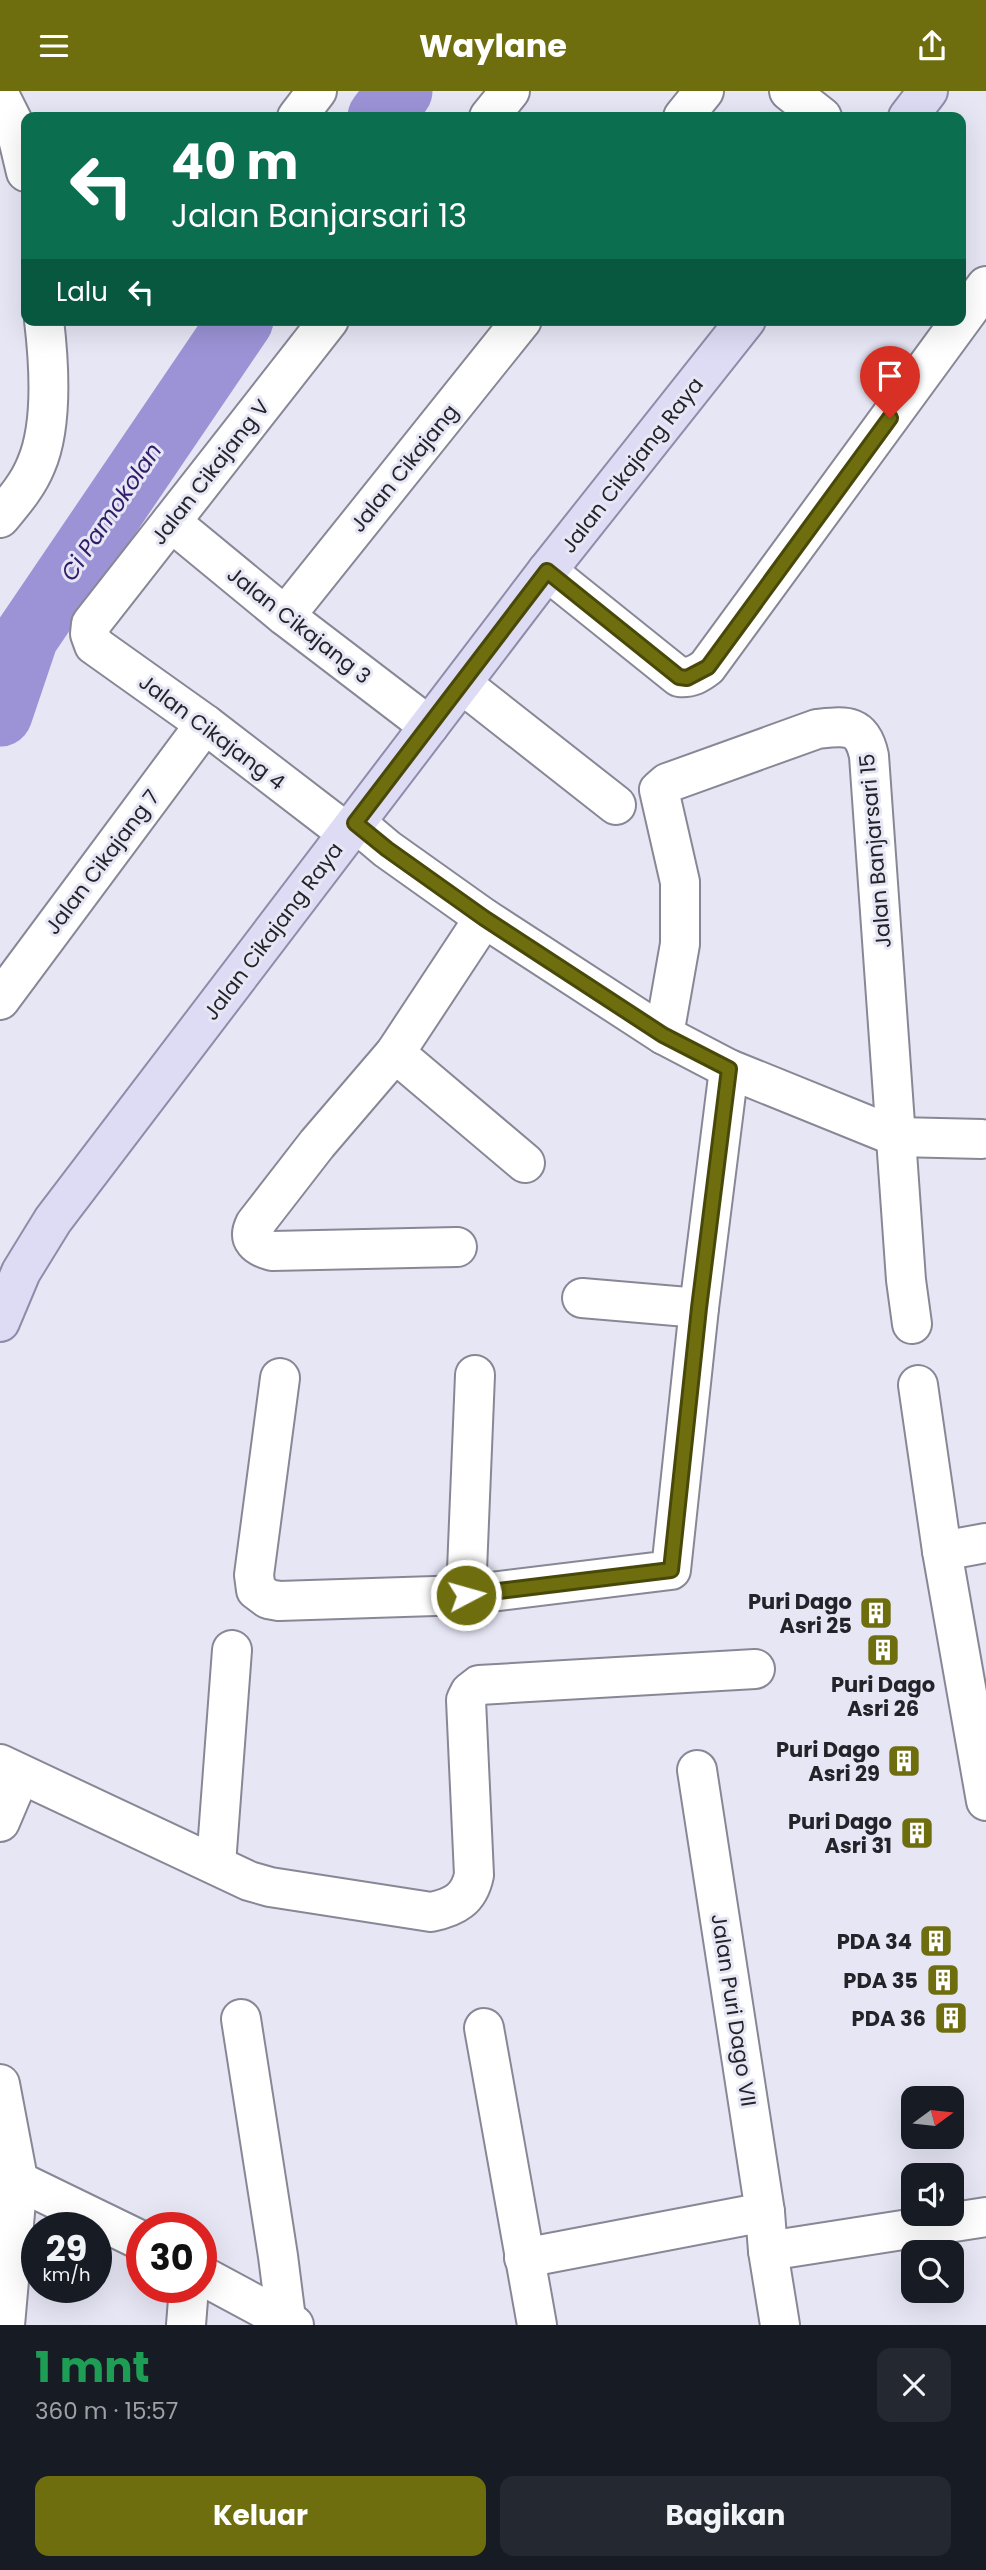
<!DOCTYPE html>
<html lang="id">
<head>
<meta charset="utf-8">
<style>
	body { margin:0; font-family:Poppins,sans-serif; background:#242831; color:#f1f3f6; height:100vh; display:flex; flex-direction:column; font-size:26px; white-space:nowrap }
	* { box-sizing:border-box; margin:0 }
	p { font-size:23px; color:#9ea1a6 }
	.icon { flex:none; width:38px; height:38px; fill:none; stroke:currentColor; stroke-width:2; stroke-linecap:round; stroke-linejoin:round }
	.map { position:relative; height:2234px; overflow:hidden }
	.side { display:flex; flex-direction:column; background:#171b24; flex:1 }
	.side>* { flex:none }
	.banner { position:absolute; left:21px; top:21px; width:945px; height:214px; border-radius:14px; box-shadow:0 7px 28px #0002; background:#0b6e4f; color:#fff; overflow:hidden }
	.needle { width:46px; rotate:75deg }
	.buttons { position:absolute; left:901px; top:1995px; display:grid; gap:14px }
	.buttons a { display:grid; place-items:center; width:63px; height:63px; border-radius:14px; background:#171b24; box-shadow:0 7px 28px #0002; font-size:35px }
	.speed { position:absolute; left:21px; top:2121px; display:flex; gap:14px; font-size:35px; font-weight:700; text-align:center }
	.speed>* { display:grid; place-content:center; width:91px; height:91px; border-radius:50%; background:#171b24; box-shadow:0 7px 28px #0002; line-height:1 }
	.speed small { font-size:18px; font-weight:400 }
	.speed .limit { border:10px solid #d22; background:#fff; color:#111 }
	.pin { position:absolute; display:grid; place-items:center; width:60px; height:60px; color:#fff; margin:-72px -30px; border-radius:50% 50% 50% 0; rotate:-45deg; box-shadow:0 0 7px #0007 }
	.pin .icon { rotate:45deg }
	.me { position:absolute; width:77px; margin:-38px; rotate:84deg; stroke-linejoin:round; filter:drop-shadow(0 0 5px #0008) }
	.turn { display:flex; align-items:center; gap:24px; height:147px; padding:0 35px; font-size:32px }
	.turn .icon { width:91px; height:91px; stroke-width:2.5 }
	.turn b { display:block; font-size:49px; line-height:60px }
	.then { display:flex; align-items:center; height:66px; padding:0 35px; background:#0003; gap:14px; font-size:26px }
	.round { display:grid; place-items:center; flex:none; width:74px; height:74px; border-radius:14px; background:#242831 }
	.summary { display:flex; align-items:center; justify-content:space-between; height:119px; padding:0 35px }
	h1 { font-size:42px; font-weight:700; line-height:52px; color:#1e9e55 }
	.cta { display:flex; gap:14px; margin-top:auto; padding:14px 35px }
	.cta a { flex:1; height:80px; border-radius:14px; background:#6f6e0e; color:#fff; font-size:28px; font-weight:700; line-height:80px; text-align:center }
	.cta a+a { background:#242831; color:#f1f3f6 }
	header { display:flex; justify-content:space-between; align-items:center; height:91px; padding:0 35px; background:#6f6e0e; color:#fff; font-size:32px; font-weight:700 }
	.map>svg:first-child { display:block }
	.lines { fill:none; stroke-linecap:round; stroke-linejoin:round }
	.river { stroke:#9b93d6; stroke-width:65 }
	.minor-casing { stroke:#888795; stroke-width:42 }
	.major-casing { stroke:#8f8ca9; stroke-width:42 }
	.minor { stroke:#fff; stroke-width:38 }
	.major { stroke:#dedcf5; stroke-width:38 }
	.route-casing { stroke:#484809; stroke-width:18 }
	.route { stroke:#6f6e0e; stroke-width:12 }
	.labels { text-anchor:middle; dominant-baseline:central; stroke-width:6; stroke-linejoin:round; paint-order:stroke }
	.street-label { font-size:21px; fill:#242329; stroke:#e7e6f5 }
	.poi-label { font-size:21px; font-weight:bold; fill:#242329; stroke:#e7e6f5; text-anchor:end }
	.water-label { font-size:23px; font-style:italic; fill:#311c6a; stroke:#e7e6f5 }
</style>
</head>
<body>
<header><svg class="icon" aria-label="menu" viewBox="0 0 24 24"><path d="M4 6h16M4 12h16M4 18h16"/></svg>Waylane<svg class="icon" aria-label="share" viewBox="0 0 24 24"><path d="M12 15V3M7 8l5-5 5 5M5 13v7h14v-7"/></svg></header>
<div class="map">
<svg width="986" height="2234" viewBox="0 0 986 2234">
	<rect width="100%" height="100%" fill="#e7e6f5"/>
	<g class="lines">
		<g class="river">
			<polyline points="380,26 400,0"/>
			<polyline points="0,623 26,546 241,229"/>
		</g>
		<defs>
			<g id="minor">
				<polyline points="789,0 822,26"/>
				<polyline points="0,5 15,35 26,81"/>
				<polyline points="297,26 317,0"/>
				<polyline points="489,26 510,0"/>
				<polyline points="683,26 704,0"/>
				<polyline points="329,229 91,533 90,543 94,554 205,633 347,742"/>
				<path d="M0,427C14,410 28,394 36,374C53,335 49,271 44,229"/>
				<polyline points="171,431 285,525 429,635"/>
				<path d="M547,480L679,586C691,587 698,583 707,576L986,195"/>
				<polyline points="285,525 522,229"/>
				<polyline points="462,593 616,714"/>
				<polyline points="355,731 387,758 484,827 664,944 729,978 897,1046 982,1048"/>
				<polyline points="0,909 205,633"/>
				<path d="M664,944L680,853V791L659,699L667,692L817,638C846,635 862,632 869,665L906,1189L912,1233"/>
				<polyline points="395,962 525,1072"/>
				<path d="M457,1156L272,1160C257,1156 247,1149 255,1133L317,1053L395,962L484,827"/>
				<polyline points="582,1207 699,1217"/>
				<polyline points="280,1287 254,1484 256,1499 268,1508 279,1510 466,1504 671,1479 699,1217 729,978"/>
				<polyline points="918,1294 942,1460 986,1710"/>
				<polyline points="942,1460 986,1452"/>
				<polyline points="466,1504 475,1284"/>
				<path d="M0,1673L249,1790L270,1796L431,1821C455,1816 469,1808 474,1784L466,1609L470,1601L479,1594L755,1578"/>
				<polyline points="697,1679 765,2121 768,2160 780,2234"/>
				<polyline points="0,1731 20,1684"/>
				<polyline points="216,1773 232,1559"/>
				<polyline points="241,1928 278,2165 286,2228"/>
				<polyline points="484,1937 537,2234"/>
				<polyline points="0,1993 18,2088 5,2234"/>
				<polyline points="0,2081 142,2150"/>
				<polyline points="768,2160 986,2126"/>
				<polyline points="524,2167 765,2121"/>
				<polyline points="201,2184 294,2234"/>
				<polyline points="186,2234 189,2196"/>
			</g>
			<g id="major">
				<polyline points="908,26 928,0"/>
				<polyline points="0,1231 21,1181 53,1129 547,480 746,229"/>
			</g>
		</defs>
		<use href="#minor" class="minor-casing"/>
		<use href="#major" class="major-casing"/>
		<use href="#minor" class="minor"/>
		<use href="#major" class="major"/>
	</g>
	<g class="lines">
		<defs>
			<polyline id="route" points="466,1504 671,1479 699,1217 729,978 663,944 484,827 387,758 355,732 547,480 679,586 687,587 708,576 890,327"/>
		</defs>
		<use href="#route" class="route-casing"/>
		<use href="#route" class="route"/>
	</g>
	<defs>
		<symbol id="building-square" viewBox="-11 -11 22 22"><rect x="-9" y="-9" width="18" height="18" rx="4" fill="#6f6e0e" stroke="#e7e6f5"/><path d="M-4-6H4V6H1V3H-1V6H-4ZM-2.5-4.3h1.7v1.8h-1.7ZM.8-4.3h1.7v1.8H.8ZM-2.5-1h1.7V.8h-1.7ZM.8-1h1.7V.8H.8Z" fill="#fff"/></symbol>
	</defs>
	<g fill-rule="evenodd">
		<use href="#building-square" x="857" y="1503" width="38" height="38"/>
		<use href="#building-square" x="864" y="1540" width="38" height="38"/>
		<use href="#building-square" x="885" y="1651" width="38" height="38"/>
		<use href="#building-square" x="898" y="1723" width="38" height="38"/>
		<use href="#building-square" x="917" y="1831" width="38" height="38"/>
		<use href="#building-square" x="924" y="1870" width="38" height="38"/>
		<use href="#building-square" x="932" y="1908" width="38" height="38"/>
	</g>
	<g class="labels">
		<g class="street-label">
			<text transform="translate(632 374) rotate(-52)">Jalan Cikajang Raya</text>
			<text transform="translate(404 377) rotate(-51)">Jalan Cikajang</text>
			<text transform="translate(210 381) rotate(-52)">Jalan Cikajang V</text>
			<text transform="translate(299 534) rotate(38)">Jalan Cikajang 3</text>
			<text transform="translate(212 641) rotate(37)">Jalan Cikajang 4</text>
			<text transform="translate(875 760) rotate(-95)">Jalan Banjarsari 15</text>
			<text transform="translate(102 771) rotate(-53)">Jalan Cikajang 7</text>
			<text transform="translate(273 840) rotate(-53)">Jalan Cikajang Raya</text>
			<text transform="translate(734 1919) rotate(81)">Jalan Puri Dago VII</text>
		</g>
		<g class="poi-label">
			<text x="852" y="1510">Puri Dago<tspan x="852" dy="24">Asri 25</tspan></text>
			<text x="883" y="1593" text-anchor="middle">Puri Dago<tspan x="883" dy="24">Asri 26</tspan></text>
			<text x="880" y="1658">Puri Dago<tspan x="880" dy="24">Asri 29</tspan></text>
			<text x="892" y="1730">Puri Dago<tspan x="892" dy="24">Asri 31</tspan></text>
			<text x="912" y="1850">PDA 34</text>
			<text x="918" y="1889">PDA 35</text>
			<text x="926" y="1927">PDA 36</text>
		</g>
		<g class="water-label">
			<text transform="translate(111 421) rotate(-56)">Ci Pamokolan</text>
		</g>
	</g>
</svg>
<div class="buttons">
<a><svg class="needle" viewBox="-14 -14 28 28"><path d="M0-13l5 13h-10z" fill="#e53935"/><path d="M0 13l5-13h-10z" fill="#9ea1a6"/></svg></a>
<a><svg class="icon" aria-label="sound" viewBox="0 0 24 24"><path d="M4 9h4l5-4v14l-5-4H4zM17 9q2 3 0 6"/></svg></a>
<a><svg class="icon" aria-label="search" viewBox="0 0 24 24"><circle cx="10" cy="10" r="6"/><path d="M15 15l6 6"/></svg></a>
</div>
<div class="speed"><div>29<small>km/h</small></div><div class="limit">30</div></div>
<div class="pin" style="left:890px;top:327px;background:#d93025"><svg class="icon" aria-label="arrive" viewBox="0 0 24 24"><path d="M6 21V4h12l-3 4 3 4H6"/></svg></div>
<svg class="me" style="left:466px;top:1504px" viewBox="-20 -20 40 40"><circle r="17" fill="#6f6e0e" stroke="#fff" stroke-width="3"/><path d="M0-11L8 9 0 5-8 9z" fill="#fff"/></svg>
<div class="banner">
<div class="turn"><svg class="icon" aria-label="left" viewBox="0 0 24 24"><path d="M17 20v-9H6M10 6l-5 5 5 5"/></svg><div><b>40 m</b>Jalan Banjarsari 13</div></div>
<div class="then">Lalu<svg class="icon" aria-label="left" viewBox="0 0 24 24"><path d="M17 20v-9H6M10 6l-5 5 5 5"/></svg></div>
</div>
</div>
<section class="side">
<div class="summary"><div><h1>1 mnt</h1><p>360 m · 15:57</p></div><a class="round"><svg class="icon" aria-label="close" viewBox="0 0 24 24"><path d="M6 6l12 12M18 6L6 18"/></svg></a></div>
<div class="cta"><a>Keluar</a><a>Bagikan</a></div>
</section>
</body>
</html>
